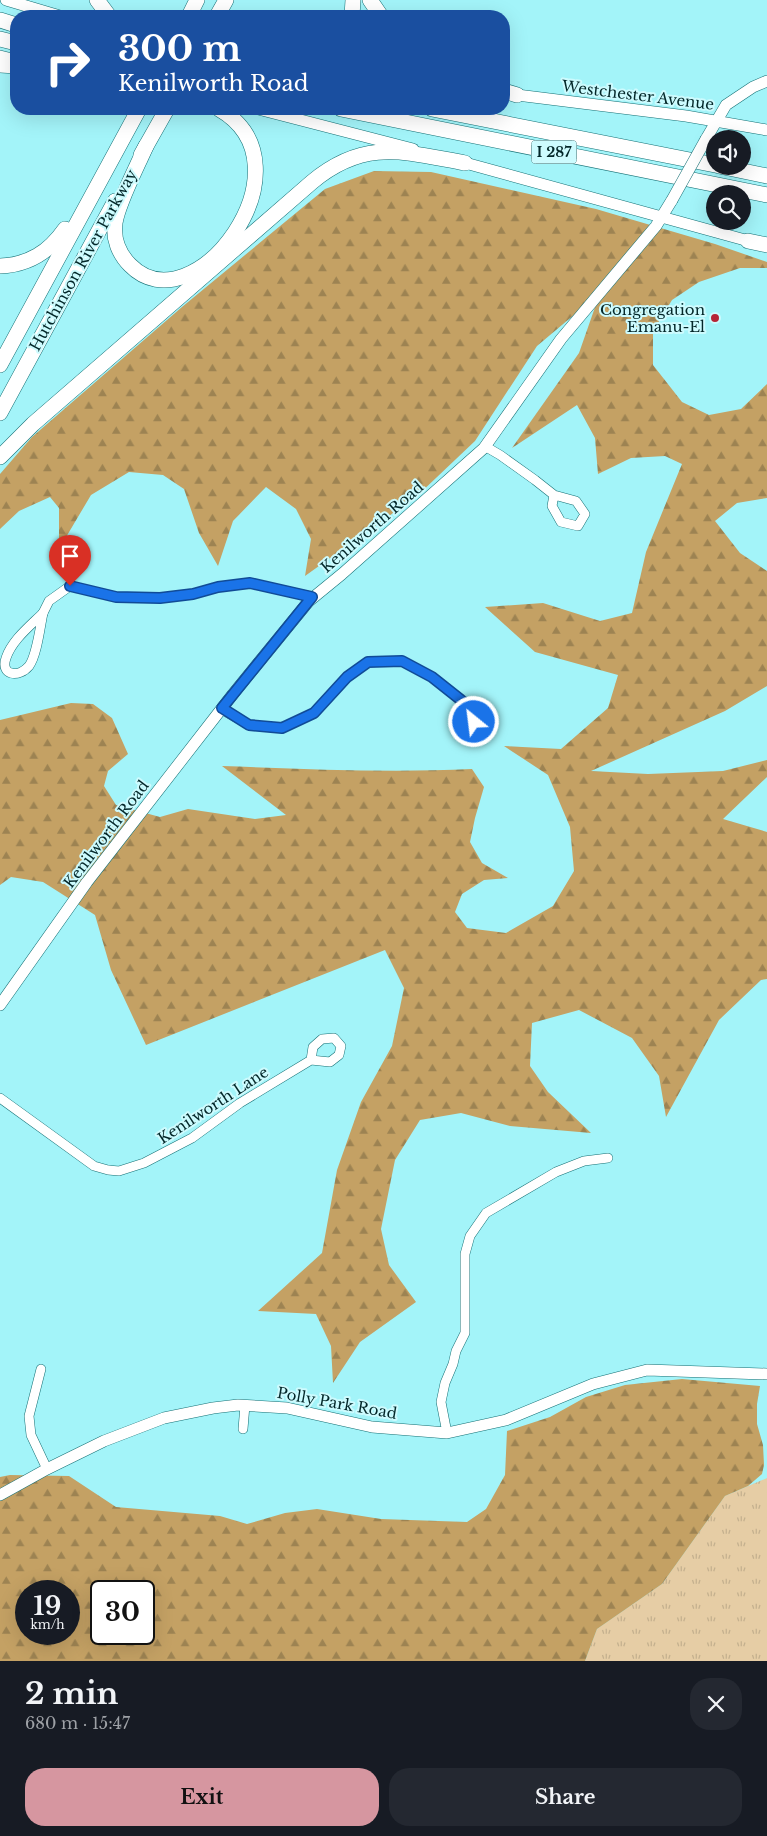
<!DOCTYPE html>
<html lang="en">
<head>
<meta charset="utf-8">
<style>
	body { margin:0; font-family:"Libre Baskerville",serif; background:#242831; color:#f1f3f6; height:100vh; display:flex; flex-direction:column; font-size:19px; white-space:nowrap }
	* { box-sizing:border-box; margin:0 }
	p { font-size:16px; color:#9ea1a6 }
	.icon { flex:none; width:28px; height:28px; fill:none; stroke:currentColor; stroke-width:2; stroke-linecap:round; stroke-linejoin:round }
	.map { position:relative; height:1661px; overflow:hidden }
	.sheet { display:flex; flex-direction:column; background:#171b24; flex:1 }
	.sheet>* { flex:none }
	.hud { position:absolute; left:10px; top:10px; width:500px; height:105px; border-radius:20px; box-shadow:0 5px 20px #0002; background:#1a4fa0; color:#fff; overflow:hidden }
	.buttons { position:absolute; left:706px; top:130px; display:grid; gap:10px }
	.buttons a { display:grid; place-items:center; width:45px; height:45px; border-radius:50%; background:#171b24; box-shadow:0 5px 20px #0002; font-size:25px }
	.speed { position:absolute; left:15px; top:1580px; display:flex; gap:10px; font-size:25px; font-weight:700; text-align:center }
	.speed>* { display:grid; place-content:center; width:65px; height:65px; border-radius:50%; background:#171b24; box-shadow:0 5px 20px #0002; line-height:1 }
	.speed small { font-size:12px; font-weight:400 }
	.speed .limit { border:2px solid #111; border-radius:8px; background:#fff; color:#111 }
	.pin { position:absolute; display:grid; place-items:center; width:42px; height:42px; color:#fff; margin:-51px -21px; border-radius:50% 50% 50% 0; rotate:-45deg; box-shadow:0 0 5px #0007 }
	.pin .icon { rotate:45deg }
	.me { position:absolute; width:55px; margin:-28px; rotate:331deg; stroke-linejoin:round; filter:drop-shadow(0 0 4px #0008) }
	.turn { display:flex; align-items:center; gap:18px; height:105px; padding:0 25px; font-size:22px }
	.turn .icon { width:65px; height:65px; stroke-width:2.5 }
	.turn b { display:block; font-size:35px; line-height:42px }
	.round { display:grid; place-items:center; flex:none; width:52px; height:52px; border-radius:20px; background:#242831 }
	.head { display:flex; align-items:center; justify-content:space-between; height:85px; padding:0 25px }
	h1 { font-size:30px; font-weight:700; line-height:38px }
	.action { display:flex; gap:10px; margin-top:auto; padding:10px 25px }
	.action a { flex:1; height:58px; border-radius:20px; background:#d696a0; color:#111; font-size:20px; font-weight:700; line-height:58px; text-align:center }
	.action a+a { background:#242831; color:#f1f3f6 }
	.map>svg:first-child { display:block }
	.grass { fill:url(#grass-tufts) }
	.forest { fill:url(#forest-firs); fill-rule:evenodd }
	.lines { fill:none; stroke-linecap:round; stroke-linejoin:round }
	.street-casing { stroke:#157075; stroke-width:10 }
	.secondary-casing { stroke:#157075; stroke-width:12 }
	.highway-casing { stroke:#157075; stroke-width:16 }
	.street { stroke:#fff; stroke-width:9 }
	.secondary { stroke:#fff; stroke-width:11 }
	.highway { stroke:#fff; stroke-width:15 }
	.secondary-bridge-casing { stroke:#157075; stroke-width:12; stroke-linecap:butt }
	.secondary-bridge { stroke:#fff; stroke-width:11 }
	.route-casing { stroke:#114b97; stroke-width:12 }
	.route { stroke:#1a73e8; stroke-width:9 }
	.poi-dot { fill:#b52436; stroke:#cdfbfe; stroke-width:2 }
	.labels { text-anchor:middle; dominant-baseline:central; stroke-width:4; stroke-linejoin:round; paint-order:stroke }
	.shield { fill:#cdfbfe; stroke:#406769; stroke-width:1 }
	.shield-label { font-size:14px; font-weight:bold; fill:#032729 }
	.street-label { font-size:15px; fill:#032729; stroke:#cdfbfe }
	.poi-label { font-size:15px; fill:#032729; stroke:#cdfbfe; text-anchor:end }
</style>
</head>
<body>
<div class="map">
<svg width="767" height="1661" viewBox="0 0 767 1661">
	<defs>
		<pattern id="grass-tufts" width="24" height="20" patternUnits="userSpaceOnUse" patternTransform="scale(1.25)"><rect width="24" height="20" fill="#e6cda5"/><path d="M3 7l-1-3M5 7V3M7 7l1-3M15 17l-1-3M17 17v-4M19 17l1-3" fill="none" stroke="#c4b08e"/></pattern>
		<pattern id="forest-firs" width="22" height="20" patternUnits="userSpaceOnUse" patternTransform="scale(1.25)"><rect width="22" height="20" fill="#c4a164"/><path d="M5 1l3.5 6h-7zM16 11l3.5 6h-7z" fill="#9d8352"/></pattern>
	</defs>
	<rect width="100%" height="100%" fill="#a3f4f9"/>
	<polygon class="grass" points="767,1478 767,1661 585,1661 597,1629 662,1584 725,1496"/>
	<g class="forest">
		<path d="M374,171L431,172L596,209L715,244L767,262V268H740L699,282L672,300L653,331V365L682,402L709,415L741,409L767,384V498L737,503L715,521L740,553L767,571V686L725,711L591,771L648,774L723,771L767,760V777L723,819L767,832V979L761,980L719,1020L666,1117L659,1076L632,1038L579,1010L532,1023L530,1066L548,1092L591,1133L510,1126L461,1113L420,1120L395,1160L381,1229L389,1265L416,1302L360,1342L333,1383L331,1346L316,1314L258,1311L322,1253L337,1170L361,1102L392,1046L404,988L385,950L146,1045L111,970L95,915L43,882L11,877L0,885V720L71,703L93,704L112,718L128,754L108,771L104,786L116,805L160,817L188,809L255,819L286,815L222,766C305,769 388,773 472,769L484,787L475,818L470,842L482,863L508,878L484,880L462,894L455,912L467,928L506,933L553,906L574,871L570,827L548,775L504,746L561,749L608,708L618,675L535,652L485,607L543,603L600,621L632,613L646,552L682,464L665,456L631,458L598,474L595,438L577,405L512,448L579,353L600,293L537,346L475,441L417,496L305,576L311,539L296,509L266,487L233,521L218,566L199,533L184,489L163,475L129,472L91,495L59,549V508L50,497L19,511L0,529V474L32,437L182,307L325,189Z"/>
		<path d="M682,1379L760,1386L757,1404V1424L763,1445L764,1465L762,1474L748,1486L725,1496L662,1584L597,1629L585,1661H0V1477L10,1475L69,1476L116,1507L220,1516L247,1524L285,1513L317,1509L381,1519L467,1522L486,1509L505,1475L507,1431L550,1417L586,1397L625,1385ZM26,1591H69V1634H26ZM101,1591H144V1634H101Z"/>
	</g>
	<g class="lines">
		<defs>
			<g id="street">
				<polyline points="484,448 488,448 500,455 535,480 554,495 576,501 585,514 578,526 561,522 552,506 554,495"/>
				<polyline points="43,613 49,601 70,586 116,597 160,598 193,594 217,587 250,583 313,597"/>
				<path d="M43,613C40,627 37,655 29,666C19,678 0,676 6,658C12,640 30,626 43,613Z"/>
				<polyline points="221,709 249,725 282,728 314,713 347,677 368,662 402,661 432,677 472,708 484,711 487,718 483,725 474,722 472,708"/>
				<polyline points="0,1098 94,1166 108,1170 119,1171 144,1163 192,1138 240,1103 311,1060 330,1062 339,1055 341,1046 334,1038 322,1039 313,1047 311,1060"/>
				<polyline points="41,1369 29,1416 31,1435 47,1469"/>
				<polyline points="243,1429 245,1405"/>
				<polyline points="447,1433 441,1402 445,1383 453,1364 456,1351 465,1333 465,1254 470,1236 486,1213 556,1172 584,1161 608,1158"/>
			</g>
			<g id="secondary">
				<polyline points="6,0 60,16"/>
				<polyline points="0,56 16,60"/>
				<polyline points="509,94 686,116 767,130"/>
				<polyline points="258,109 413,149"/>
				<polyline points="706,139 726,105 753,87 767,81"/>
				<polyline points="458,161 756,243"/>
				<polyline points="0,1005 87,882 233,694 309,601 342,574 484,448 561,339 656,226 672,200"/>
				<polyline points="0,1495 47,1469 104,1441 164,1418 213,1408 238,1405 287,1408 372,1427 447,1433 506,1420 593,1384 647,1370 767,1374"/>
			</g>
			<g id="highway">
				<polyline points="97,0 109,16"/>
				<polyline points="370,0 381,16"/>
				<polyline points="189,16 197,0"/>
				<polyline points="217,16 226,0"/>
				<polyline points="352,16 353,0"/>
				<polyline points="0,20 16,25"/>
				<polyline points="0,39 16,43"/>
				<polyline points="0,65 16,66"/>
				<polyline points="504,91 517,95"/>
				<polyline points="341,109 767,195"/>
				<polyline points="432,109 715,165"/>
				<path d="M146,146C137,167 118,203 115,223C113,239 119,254 130,265C193,330 317,165 219,109"/>
				<polyline points="141,155 167,109"/>
				<polyline points="719,166 767,176"/>
				<polyline points="748,241 767,245"/>
				<path d="M0,266C29,265 49,252 65,229"/>
				<polyline points="0,365 139,109"/>
				<polyline points="0,413 115,201"/>
				<path d="M0,457L33,424L312,182C365,138 404,152 465,163"/>
			</g>
		</defs>
		<use href="#street" class="street-casing"/>
		<use href="#secondary" class="secondary-casing"/>
		<use href="#highway" class="highway-casing"/>
		<use href="#street" class="street"/>
		<use href="#secondary" class="secondary"/>
		<use href="#highway" class="highway"/>
		<defs>
			<polyline id="secondary-bridge" points="672,200 706,139"/>
		</defs>
		<use href="#secondary-bridge" class="secondary-bridge-casing"/>
		<use href="#secondary-bridge" class="secondary-bridge"/>
	</g>
	<g class="lines">
		<defs>
			<polyline id="route" points="70,586 116,597 160,598 193,594 218,587 250,583 312,597 222,708 249,725 282,728 314,713 347,677 368,662 402,661 432,677 461,700 472,708 474,722"/>
		</defs>
		<use href="#route" class="route-casing"/>
		<use href="#route" class="route"/>
	</g>
	<circle class="poi-dot" cx="715" cy="318" r="5"/>
	<g class="labels">
		<rect class="shield" x="531.5" y="140.5" width="45" height="23" rx="4"/>
		<g class="shield-label">
			<text x="554" y="152">I 287</text>
		</g>
		<g class="street-label">
			<text transform="translate(638 95) rotate(7)">Westchester Avenue</text>
			<text transform="translate(83 260) rotate(-61)">Hutchinson River Parkway</text>
			<text transform="translate(372 527) rotate(-41)">Kenilworth Road</text>
			<text transform="translate(106 834) rotate(-53)">Kenilworth Road</text>
			<text transform="translate(213 1105) rotate(-33)">Kenilworth Lane</text>
			<text transform="translate(337 1403) rotate(10)">Polly Park Road</text>
		</g>
		<g class="poi-label">
			<text x="705" y="309">Congregation<tspan x="705" dy="17">Emanu-El</tspan></text>
		</g>
	</g>
</svg>
<div class="buttons">
<a><svg class="icon" aria-label="sound" viewBox="0 0 24 24"><path d="M4 9h4l5-4v14l-5-4H4zM17 9q2 3 0 6"/></svg></a>
<a><svg class="icon" aria-label="search" viewBox="0 0 24 24"><circle cx="10" cy="10" r="6"/><path d="M15 15l6 6"/></svg></a>
</div>
<div class="speed"><div>19<small>km/h</small></div><div class="limit">30</div></div>
<div class="pin" style="left:70px;top:586px;background:#d93025"><svg class="icon" aria-label="arrive" viewBox="0 0 24 24"><path d="M6 21V4h12l-3 4 3 4H6"/></svg></div>
<svg class="me" style="left:474px;top:722px" viewBox="-20 -20 40 40"><circle r="17" fill="#1a73e8" stroke="#fff" stroke-width="3"/><path d="M0-11L8 9 0 5-8 9z" fill="#fff"/></svg>
<div class="hud">
<div class="turn"><svg class="icon" aria-label="right" viewBox="0 0 24 24"><path d="M7 20v-9h11M14 6l5 5-5 5"/></svg><div><b>300 m</b>Kenilworth Road</div></div>
</div>
</div>
<section class="sheet">
<div class="head"><div><h1>2 min</h1><p>680 m · 15:47</p></div><a class="round"><svg class="icon" aria-label="close" viewBox="0 0 24 24"><path d="M6 6l12 12M18 6L6 18"/></svg></a></div>
<div class="action"><a>Exit</a><a>Share</a></div>
</section>
</body>
</html>
